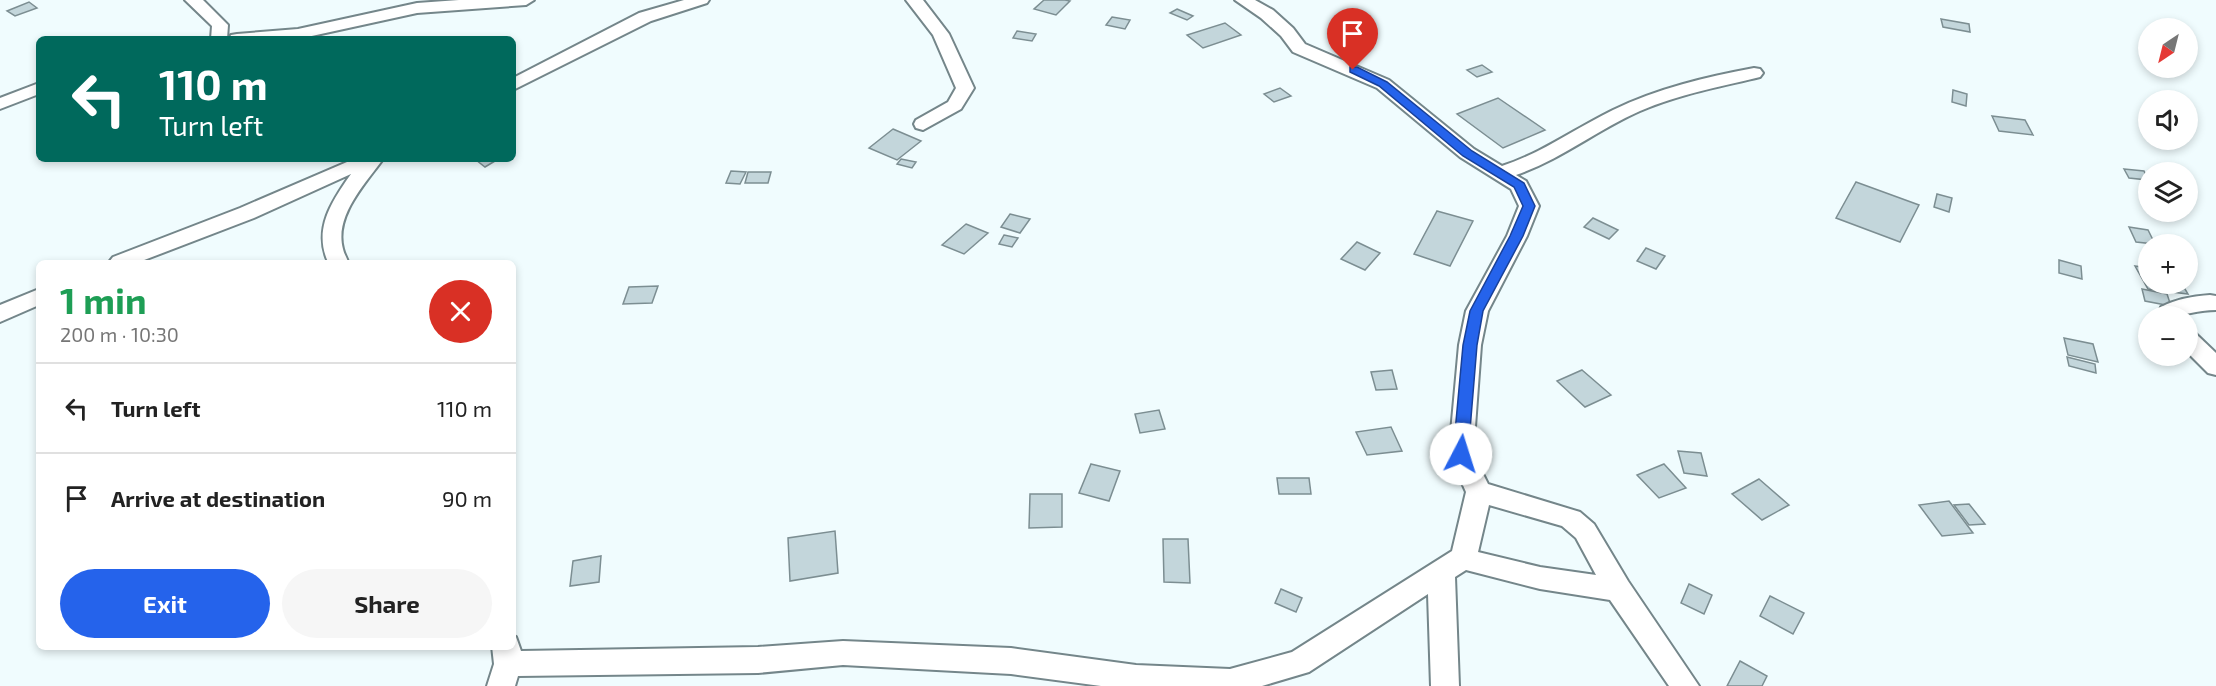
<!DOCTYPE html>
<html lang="en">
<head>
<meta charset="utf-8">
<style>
	body { margin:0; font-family:"Exo 2",sans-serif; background:#f6f6f6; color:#222; height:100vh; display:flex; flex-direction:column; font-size:22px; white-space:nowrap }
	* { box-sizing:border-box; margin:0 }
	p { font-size:20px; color:#767676 }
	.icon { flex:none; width:33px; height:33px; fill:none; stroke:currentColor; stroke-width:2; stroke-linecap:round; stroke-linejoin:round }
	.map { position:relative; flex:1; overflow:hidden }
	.side { position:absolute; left:36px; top:260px; width:480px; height:390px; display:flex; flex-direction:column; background:#fff; border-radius:9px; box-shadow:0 3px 9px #0003 }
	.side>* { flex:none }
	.hud { position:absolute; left:36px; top:36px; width:480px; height:126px; border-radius:9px; box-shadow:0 3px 9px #0003; background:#00695c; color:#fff; overflow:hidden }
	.needle { width:39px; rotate:215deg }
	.controls { position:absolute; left:2138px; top:18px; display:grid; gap:12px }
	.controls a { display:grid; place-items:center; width:60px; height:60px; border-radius:50%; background:#fff; box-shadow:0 3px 9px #0003; font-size:30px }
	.pin { position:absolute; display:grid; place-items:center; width:51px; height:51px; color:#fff; margin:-62px -26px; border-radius:50% 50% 50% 0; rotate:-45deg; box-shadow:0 0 6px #0007 }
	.pin .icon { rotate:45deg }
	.me { position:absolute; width:66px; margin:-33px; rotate:5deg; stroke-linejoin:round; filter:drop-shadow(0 0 4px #0008) }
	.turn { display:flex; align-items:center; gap:21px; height:126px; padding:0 24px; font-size:27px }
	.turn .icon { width:78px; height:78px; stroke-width:2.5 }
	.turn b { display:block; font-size:42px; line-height:51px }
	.round { display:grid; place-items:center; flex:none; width:63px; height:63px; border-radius:32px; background:#f6f6f6 }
	.summary { display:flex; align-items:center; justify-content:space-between; height:102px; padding:0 24px }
	h1 { font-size:36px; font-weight:700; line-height:45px; color:#1e9e55 }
	.button { display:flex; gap:12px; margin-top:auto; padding:12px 24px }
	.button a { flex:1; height:69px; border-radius:36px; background:#2563eb; color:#fff; font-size:24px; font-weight:700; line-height:69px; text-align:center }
	.button a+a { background:#f6f6f6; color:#222 }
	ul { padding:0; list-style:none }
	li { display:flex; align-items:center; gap:18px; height:90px; padding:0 24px; border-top:2px solid #e0e0e0 }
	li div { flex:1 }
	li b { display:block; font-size:22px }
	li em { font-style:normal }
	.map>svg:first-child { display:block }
	.building { fill:#c3d6db; stroke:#7c8e92; stroke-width:1.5 }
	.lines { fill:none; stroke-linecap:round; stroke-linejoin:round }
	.street-casing { stroke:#74868a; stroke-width:4 }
	.street { fill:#fff; fill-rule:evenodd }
	.route { fill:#2563eb; stroke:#184099; stroke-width:1.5 }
</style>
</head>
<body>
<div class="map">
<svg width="2216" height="686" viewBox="0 0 2216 686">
	<rect width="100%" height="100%" fill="#f0fcfe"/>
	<g class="building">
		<polygon points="1044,0 1065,0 1070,1 1056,15 1034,9"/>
		<polygon points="29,2 37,8 15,16 7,11"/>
		<polygon points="1177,9 1193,16 1187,20 1170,13"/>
		<polygon points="1112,17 1130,20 1125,29 1106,25"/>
		<polygon points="1941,19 1969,24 1970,32 1943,27"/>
		<polygon points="1225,23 1241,35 1203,48 1187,35"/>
		<polygon points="1017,31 1036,34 1032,41 1013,38"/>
		<polygon points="1482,65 1492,72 1477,77 1467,70"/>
		<polygon points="1280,88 1291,96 1274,102 1264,94"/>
		<polygon points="1953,90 1967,94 1966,106 1952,102"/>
		<polygon points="1498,98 1545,130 1503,148 1457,114"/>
		<polygon points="1992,116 2025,120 2033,135 1999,131"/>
		<polygon points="893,129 921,141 897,160 869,148"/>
		<polygon points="478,159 493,159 495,161 485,167 476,160"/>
		<polygon points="901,159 916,162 912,168 897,164"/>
		<polygon points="2124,169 2144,171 2148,180 2129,178"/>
		<polygon points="731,171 746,172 740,184 726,183"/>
		<polygon points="748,172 771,172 768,183 745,183"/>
		<polygon points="1856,182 1919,205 1900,242 1836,218"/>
		<polygon points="1937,194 1952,198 1949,212 1934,207"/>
		<polygon points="1437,211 1473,221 1450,266 1414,254"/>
		<polygon points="1010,214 1030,219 1020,233 1001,227"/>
		<polygon points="1593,218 1618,230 1609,239 1584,227"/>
		<polygon points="966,224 988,233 964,254 942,245"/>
		<polygon points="2129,227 2148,230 2155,244 2136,242"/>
		<polygon points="1004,235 1018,238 1012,247 999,244"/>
		<polygon points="1357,242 1380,253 1365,270 1341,259"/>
		<polygon points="1646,248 1665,256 1656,269 1637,261"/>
		<polygon points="2059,260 2081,266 2082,279 2059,273"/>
		<polygon points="2135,266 2148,268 2148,284 2182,284 2188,294 2148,289"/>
		<polygon points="658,286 652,303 623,304 629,287"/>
		<polygon points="2142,289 2167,294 2171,306 2145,301"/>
		<polygon points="2064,338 2093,344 2098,362 2068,355"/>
		<polygon points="2067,357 2095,364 2096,373 2069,366"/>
		<polygon points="1392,370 1397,389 1376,390 1371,372"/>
		<polygon points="1582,370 1611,395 1585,407 1557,381"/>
		<polygon points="1159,410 1165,429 1140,433 1135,414"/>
		<polygon points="1391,427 1402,451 1367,455 1356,432"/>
		<polygon points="1678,451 1701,453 1707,476 1684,473"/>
		<polygon points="1091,464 1120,471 1109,501 1079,493"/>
		<polygon points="1664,464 1686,488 1659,498 1637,475"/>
		<polygon points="1277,478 1309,478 1311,494 1279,494"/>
		<polygon points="1759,479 1789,505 1762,520 1732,494"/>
		<polygon points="1030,494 1062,494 1062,527 1029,528"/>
		<polygon points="1949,501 1973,533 1942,536 1919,505"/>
		<polygon points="1969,504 1985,524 1969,525 1954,505"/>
		<polygon points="835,531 838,573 790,581 788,538"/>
		<polygon points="1163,539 1188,539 1190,583 1164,582"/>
		<polygon points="601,556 599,582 570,586 573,561"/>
		<polygon points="1689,584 1712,595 1704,614 1681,603"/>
		<polygon points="1281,589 1302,598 1296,612 1275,603"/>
		<polygon points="1770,596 1804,613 1793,634 1760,616"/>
		<polygon points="1740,661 1767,676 1762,686 1727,686"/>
	</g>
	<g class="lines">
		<defs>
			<g id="street">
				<polygon points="185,0 203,0 228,25 227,39 211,39 212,26"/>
				<polygon points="459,0 534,0 526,5 417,13 298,39 229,39 231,35 237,34 298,29 417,3"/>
				<polygon points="684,0 709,0 707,3 651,21 513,90 513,78 639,13"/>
				<polygon points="906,0 923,0 949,34 974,88 961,109 923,130 916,128 914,124 916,120 948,102 956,88 933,35"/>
				<path d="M1235,0H1255L1273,10L1293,28L1305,44L1389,80L1474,149L1502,166C1542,153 1576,128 1613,110C1658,88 1706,77 1754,68L1760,69L1763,73L1760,77C1719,87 1679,94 1640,111C1597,130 1560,160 1516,175L1526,181L1539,206L1527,236L1488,311L1481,345L1473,454L1488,484L1580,512L1594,524L1628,581L1699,686H1669L1610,600L1540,589L1466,570L1455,577L1459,686H1431L1428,594L1309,672L1262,686H1101L1011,674L843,665L758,673L518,676L515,686H487L494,664L492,646H513V636L516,637L521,651L758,647L843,641L1011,648L1136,665L1230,669L1292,652L1452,551L1466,492L1449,454L1459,345L1466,311L1507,236L1519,206L1511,189L1460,157L1377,88L1293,52L1281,36L1261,18ZM1489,505L1562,526L1576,538L1596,575L1540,567L1478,552Z"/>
				<polygon points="39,83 39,94 0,109 0,98"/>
				<path d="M354,159H383C365,184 334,216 343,249C344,254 347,258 348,262H328C313,229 332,201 351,174L254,218L139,262H109L113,257L240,208Z"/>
				<polygon points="39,289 39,305 0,322 0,305"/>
				<path d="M2210,295L2216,296V310C2195,310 2178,318 2158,316L2161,307C2176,299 2193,296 2210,295Z"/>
				<polygon points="2187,331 2195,333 2216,353 2216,375 2208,373 2187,352"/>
			</g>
		</defs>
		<use href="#street" class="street-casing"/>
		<use href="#street" class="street"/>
	</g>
	<polygon class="route" points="1350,67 1357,67 1387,82 1472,151 1524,183 1535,206 1523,236 1483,311 1477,345 1468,454 1466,458 1455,458 1453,454 1463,345 1470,311 1510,236 1523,206 1514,187 1463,156 1379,86 1350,72"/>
</svg>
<div class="controls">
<a><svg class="needle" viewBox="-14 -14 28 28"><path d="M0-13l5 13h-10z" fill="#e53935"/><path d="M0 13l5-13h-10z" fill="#767676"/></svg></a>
<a><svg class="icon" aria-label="sound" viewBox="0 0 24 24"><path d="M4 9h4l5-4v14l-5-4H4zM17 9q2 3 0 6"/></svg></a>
<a><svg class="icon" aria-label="layers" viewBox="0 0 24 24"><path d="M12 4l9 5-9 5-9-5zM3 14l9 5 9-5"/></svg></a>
<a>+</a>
<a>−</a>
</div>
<div class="pin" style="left:1353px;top:70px;background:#d93025"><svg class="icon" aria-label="arrive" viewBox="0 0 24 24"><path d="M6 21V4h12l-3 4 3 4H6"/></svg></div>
<svg class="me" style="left:1461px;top:454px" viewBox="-20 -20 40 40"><circle r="19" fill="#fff"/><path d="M0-13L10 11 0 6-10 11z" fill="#2563eb"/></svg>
<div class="hud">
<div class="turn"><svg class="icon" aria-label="left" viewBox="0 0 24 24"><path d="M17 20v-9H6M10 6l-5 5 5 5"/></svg><div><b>110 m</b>Turn left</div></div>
</div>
<section class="side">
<div class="summary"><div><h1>1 min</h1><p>200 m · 10:30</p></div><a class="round" style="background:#d93025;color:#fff"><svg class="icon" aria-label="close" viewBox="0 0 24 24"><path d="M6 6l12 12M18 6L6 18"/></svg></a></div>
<ul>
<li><svg class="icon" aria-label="left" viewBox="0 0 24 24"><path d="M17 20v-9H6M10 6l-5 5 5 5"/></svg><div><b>Turn left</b></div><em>110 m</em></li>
<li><svg class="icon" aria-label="arrive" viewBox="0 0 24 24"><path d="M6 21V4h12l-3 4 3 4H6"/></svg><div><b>Arrive at destination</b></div><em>90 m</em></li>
</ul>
<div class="button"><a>Exit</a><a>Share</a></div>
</section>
</div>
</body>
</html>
